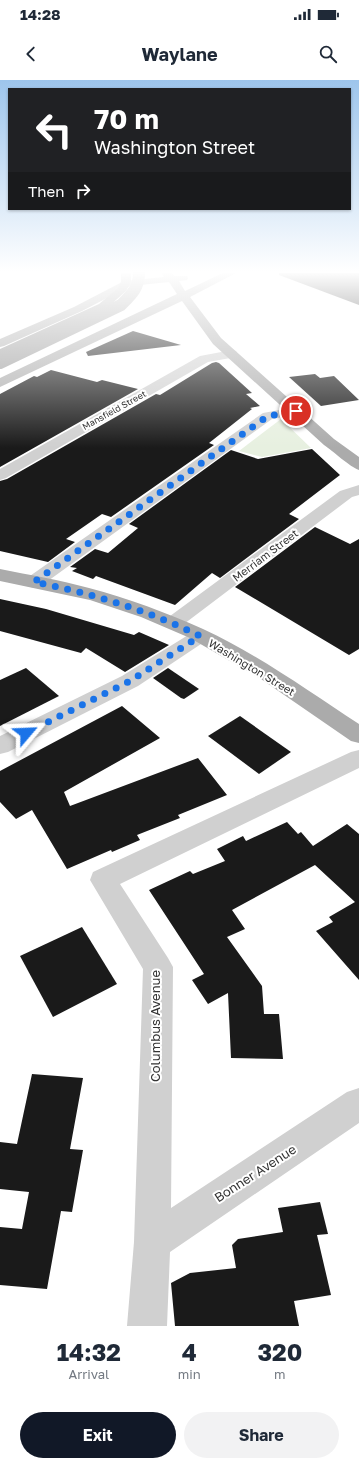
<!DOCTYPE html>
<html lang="en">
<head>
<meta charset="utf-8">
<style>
	body { margin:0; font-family:"Golos Text",sans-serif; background:#f2f2f3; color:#1f2937; height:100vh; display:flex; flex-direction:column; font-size:15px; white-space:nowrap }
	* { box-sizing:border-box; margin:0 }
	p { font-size:13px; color:#747a83 }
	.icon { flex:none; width:22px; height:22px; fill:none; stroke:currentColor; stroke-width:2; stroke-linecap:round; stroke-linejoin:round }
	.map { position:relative; height:1246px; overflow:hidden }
	.side { display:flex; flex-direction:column; background:#fff; flex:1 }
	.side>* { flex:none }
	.hud { position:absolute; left:8px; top:8px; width:343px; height:122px; border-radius:0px; box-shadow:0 1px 3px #0004; background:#202124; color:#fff; overflow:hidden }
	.pin { position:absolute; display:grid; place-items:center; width:34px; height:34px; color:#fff; margin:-17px; border:2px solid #fff; border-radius:50%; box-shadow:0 1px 4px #0007 }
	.me { position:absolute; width:44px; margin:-22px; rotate:64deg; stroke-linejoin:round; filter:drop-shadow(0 0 3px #0008) }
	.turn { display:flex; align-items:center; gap:14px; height:84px; padding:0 20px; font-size:18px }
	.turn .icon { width:52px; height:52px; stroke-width:2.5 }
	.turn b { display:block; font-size:28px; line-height:34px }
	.then { display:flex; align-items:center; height:38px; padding:0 20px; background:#0003; gap:8px; font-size:15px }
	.eta { display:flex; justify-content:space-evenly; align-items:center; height:68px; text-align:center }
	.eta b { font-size:24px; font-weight:700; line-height:28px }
	.cta { display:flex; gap:8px; margin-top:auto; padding:8px 20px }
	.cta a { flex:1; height:46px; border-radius:24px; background:#111827; color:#fff; font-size:16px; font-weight:700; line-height:46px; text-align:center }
	.cta a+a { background:#f2f2f3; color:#1f2937 }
	.status { display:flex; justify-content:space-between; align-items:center; height:28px; padding:0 20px; background:#fff; direction:ltr }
	.status svg { height:11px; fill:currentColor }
	header { display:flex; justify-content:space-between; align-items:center; height:52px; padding:0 20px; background:#fff; font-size:18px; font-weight:700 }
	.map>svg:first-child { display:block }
	.green { fill:#e7f0e0 }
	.building { fill:#1a1a1a }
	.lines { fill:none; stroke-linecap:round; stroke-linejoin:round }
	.minor { fill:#d0d0d0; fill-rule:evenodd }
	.major { fill:#ababab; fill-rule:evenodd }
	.highway { fill:#9a9a9a; fill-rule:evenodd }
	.highway-bridge { stroke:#9a9a9a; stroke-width:12 }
	.route { stroke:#1a73e8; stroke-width:7; stroke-dasharray:0 12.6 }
	.labels { text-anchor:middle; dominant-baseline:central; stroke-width:4; stroke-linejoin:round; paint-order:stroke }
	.far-street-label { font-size:9px; fill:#333; stroke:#fff }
	.street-label { font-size:11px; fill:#333; stroke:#fff }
	.near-street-label { font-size:13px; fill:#333; stroke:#fff }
</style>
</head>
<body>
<div class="status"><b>14:28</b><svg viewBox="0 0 49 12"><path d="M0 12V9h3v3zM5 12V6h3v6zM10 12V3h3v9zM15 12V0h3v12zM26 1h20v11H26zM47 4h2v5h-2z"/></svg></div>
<header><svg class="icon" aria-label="back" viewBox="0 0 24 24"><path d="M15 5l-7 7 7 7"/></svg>Waylane<svg class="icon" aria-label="search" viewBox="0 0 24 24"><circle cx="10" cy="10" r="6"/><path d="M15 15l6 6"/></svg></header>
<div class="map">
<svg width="359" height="1246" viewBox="0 0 359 1246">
	<rect width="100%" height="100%" fill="#fff"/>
	<polygon class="green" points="281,339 311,368 262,377 239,371"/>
	<g class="building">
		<polygon points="279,193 359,193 359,225 279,195"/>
		<polygon points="133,251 181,265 88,276 86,272"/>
		<polygon points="216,282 219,283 252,313 246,314 260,326 250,328 252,329 209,363 214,365 111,437 102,434 66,459 75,462 48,482 0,471 0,401 7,399 156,314 160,315 212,283"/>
		<polygon points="51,290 97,302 102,300 138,309 0,387 0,314 34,296 37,297"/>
		<polygon points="315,294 320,298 334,296 359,320 321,326 289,297"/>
		<polygon points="312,369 340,395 289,434 299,439 220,498 212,493 175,525 96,496 93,499 72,491 77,488 70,487 95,469 108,473 138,448 129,444 231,370 258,379"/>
		<polygon points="315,447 350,464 359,459 359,569 349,575 235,507"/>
		<polygon points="0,519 46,529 134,555 139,552 169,565 125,592 86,568 81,573 0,551"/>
		<polygon points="26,588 59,616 0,646 0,600"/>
		<polygon points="168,588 199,609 184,619 181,618 153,598"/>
		<polygon points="122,626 160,658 64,712 70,726 198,678 227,715 178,735 180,738 137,755 140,760 112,772 111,770 67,789 32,730 16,739 0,722 0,691"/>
		<polygon points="240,636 291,672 259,694 208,656"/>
		<polygon points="287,742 298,754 301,752 313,766 347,744 359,754 359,900 316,851 333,842 329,837 355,822 315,785 232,830 245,849 227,857 262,906 264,934 279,934 283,979 231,978 228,913 208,924 192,900 204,894 149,810 190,791 193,794 225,781 217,769 243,756 246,761"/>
		<polygon points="82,847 117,904 53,937 20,876"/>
		<polygon points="32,994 83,998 70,1069 83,1070 72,1132 61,1131 47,1209 0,1205 0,1147 22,1149 29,1112 0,1109 0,1062 17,1064"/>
		<polygon points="320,1122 328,1154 317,1155 331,1215 294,1221 299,1246 175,1246 171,1203 190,1193 236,1188 232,1165 238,1159 283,1152 278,1128"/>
	</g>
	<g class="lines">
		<g class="minor">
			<polygon points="232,270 236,271 238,274 236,277 208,282 6,398 0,400 0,389 200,276"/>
			<polygon points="296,327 301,328 303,331 301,334 272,339 41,506 34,508 27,506 25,502 27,498 263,333"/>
			<polygon points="359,405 359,415 352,417 180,547 173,549 166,547 163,543 166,539 340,411"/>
			<polygon points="200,550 207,552 210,556 207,560 138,606 8,672 0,674 0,656 122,596 193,552"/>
			<polygon points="359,670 359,688 120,804 168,878 173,887 171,1128 347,1012 359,1008 359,1043 170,1172 167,1246 127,1246 134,1162 143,889 90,800 93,792 351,672"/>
		</g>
		<g class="major">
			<path d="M162,193H172L174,196H187L188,198L187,200L179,201L185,211L223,193H236L190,217L221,258L334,359L359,377V390C350,387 333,371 324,365L213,264L182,221L0,307V298L177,214L169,202L130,206L82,231L4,266L0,267V259L74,227L124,201L164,197Z"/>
			<path d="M0,489C30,495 60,500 89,508C128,518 167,533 203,549C259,575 308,611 359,644V663L351,661L261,599L190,558L141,537L90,520L0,501Z"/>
		</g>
		<polygon class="highway" points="121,193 131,193 131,202 126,211 107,228 0,278 0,269 99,224 117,209 121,202"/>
		<path class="highway-bridge" d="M0,283L121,225C131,215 139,208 139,193"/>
	</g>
	<linearGradient id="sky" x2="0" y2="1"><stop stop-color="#9dc5ec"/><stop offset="0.52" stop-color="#fff"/><stop offset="1" stop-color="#fff" stop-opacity="0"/></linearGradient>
	<rect width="359" height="368" fill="url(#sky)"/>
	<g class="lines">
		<path class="route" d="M26,653L130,601L200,556C147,530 91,513 34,502L268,336L296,331"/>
	</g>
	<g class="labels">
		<g class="far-street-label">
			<text transform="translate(114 330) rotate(-29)">Mansfield Street</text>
		</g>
		<g class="street-label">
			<text transform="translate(265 475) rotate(-37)">Merriam Street</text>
			<text transform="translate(252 587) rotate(31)">Washington Street</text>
		</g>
		<g class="near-street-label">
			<text transform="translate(155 946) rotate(-90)">Columbus Avenue</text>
			<text transform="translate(255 1093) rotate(-33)">Bonner Avenue</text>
		</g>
	</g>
</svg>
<div class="pin" style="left:296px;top:331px;background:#d93025"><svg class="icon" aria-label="arrive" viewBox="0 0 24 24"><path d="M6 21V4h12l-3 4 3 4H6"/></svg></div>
<svg class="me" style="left:26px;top:653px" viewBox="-20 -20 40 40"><path d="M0-17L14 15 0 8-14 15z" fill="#1a73e8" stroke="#fff" stroke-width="4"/></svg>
<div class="hud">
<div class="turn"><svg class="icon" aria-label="left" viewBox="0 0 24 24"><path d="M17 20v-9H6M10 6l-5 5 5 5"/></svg><div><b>70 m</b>Washington Street</div></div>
<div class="then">Then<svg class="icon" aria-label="right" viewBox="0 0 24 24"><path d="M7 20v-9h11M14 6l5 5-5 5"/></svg></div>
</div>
</div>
<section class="side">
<div class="eta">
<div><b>14:32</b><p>Arrival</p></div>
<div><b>4</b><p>min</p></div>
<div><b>320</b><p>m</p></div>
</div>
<div class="cta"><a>Exit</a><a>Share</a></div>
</section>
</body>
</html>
